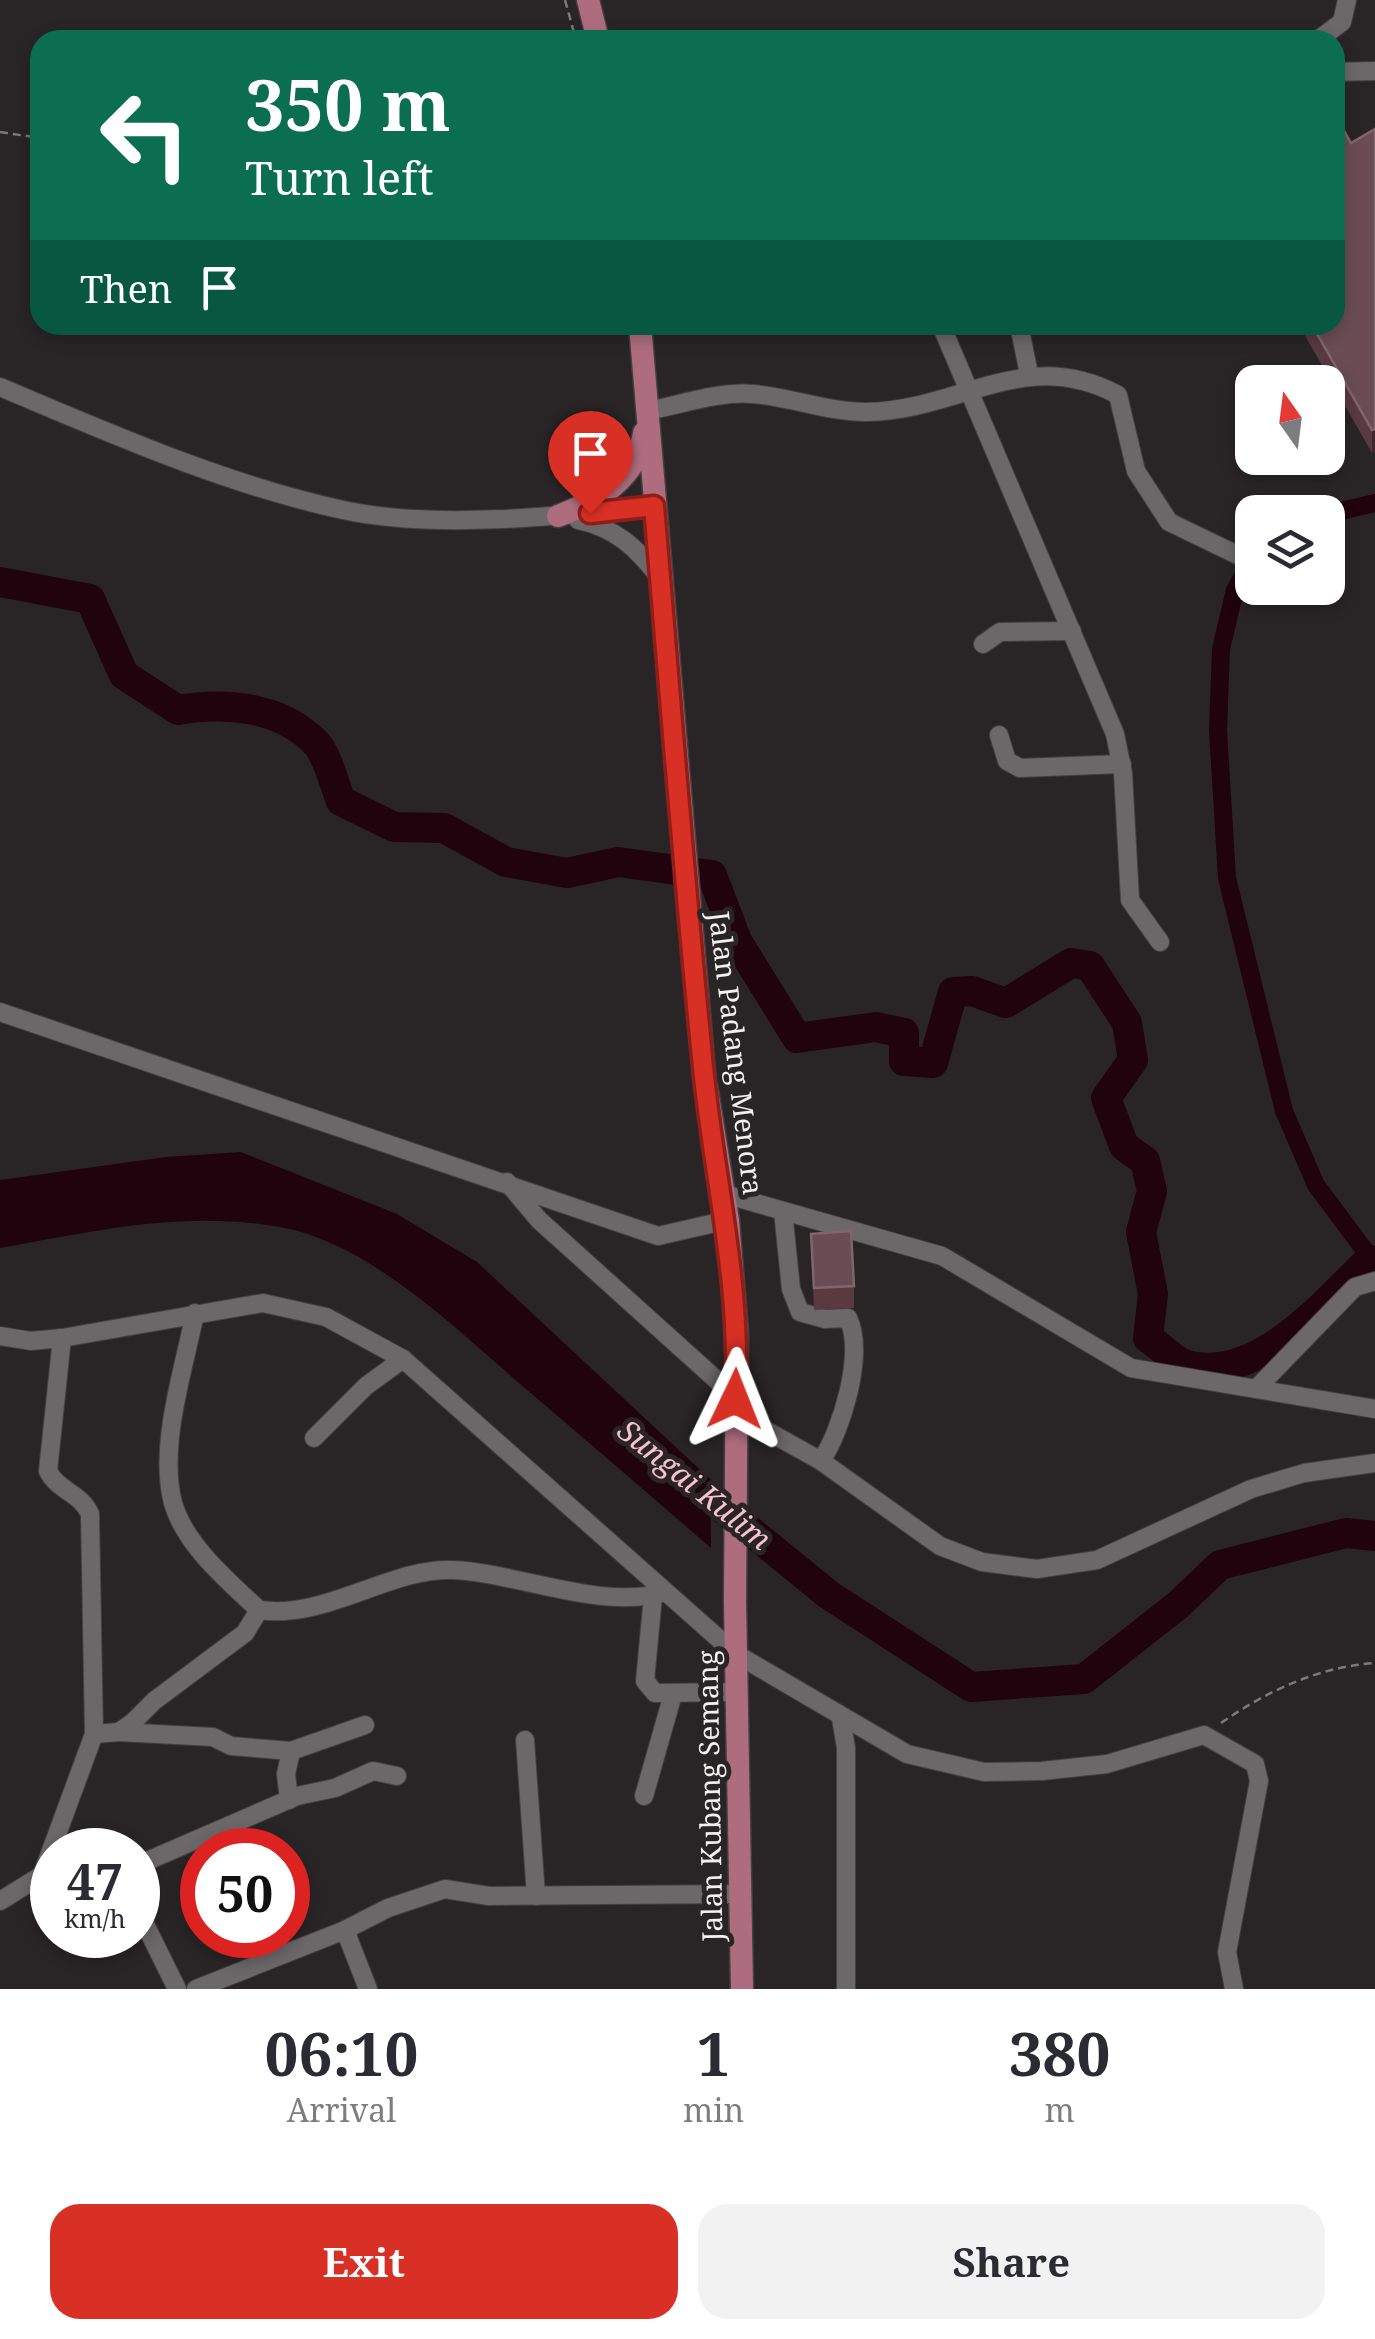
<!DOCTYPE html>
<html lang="en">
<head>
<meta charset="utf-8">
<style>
	body { margin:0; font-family:"Noto Serif",serif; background:#f2f2f3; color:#2b2b33; height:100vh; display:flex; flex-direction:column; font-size:38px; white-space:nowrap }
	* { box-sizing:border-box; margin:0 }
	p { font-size:32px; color:#7c7c81 }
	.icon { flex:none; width:55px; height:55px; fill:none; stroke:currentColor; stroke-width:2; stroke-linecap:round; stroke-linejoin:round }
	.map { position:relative; height:1989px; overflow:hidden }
	.drawer { display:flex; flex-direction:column; background:#fff; flex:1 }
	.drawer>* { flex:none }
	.guide { position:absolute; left:30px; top:30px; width:1315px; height:305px; border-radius:30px; box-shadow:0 5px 15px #0003; background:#0b6e4f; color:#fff; overflow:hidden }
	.needle { width:65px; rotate:346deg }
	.buttons { position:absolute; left:1235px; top:365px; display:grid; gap:20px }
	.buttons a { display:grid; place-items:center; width:110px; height:110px; border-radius:20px; background:#fff; box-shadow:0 5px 15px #0003; font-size:50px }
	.speed { position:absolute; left:30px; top:1828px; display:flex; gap:20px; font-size:50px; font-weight:700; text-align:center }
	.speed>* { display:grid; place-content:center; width:130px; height:130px; border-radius:50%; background:#fff; box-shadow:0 5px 15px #0003; line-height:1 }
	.speed small { font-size:25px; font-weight:400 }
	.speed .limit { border:15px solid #d22; background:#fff; color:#111 }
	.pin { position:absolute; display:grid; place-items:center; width:85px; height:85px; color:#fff; margin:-102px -42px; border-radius:50% 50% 50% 0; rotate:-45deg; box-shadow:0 0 10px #0007 }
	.pin .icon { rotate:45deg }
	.me { position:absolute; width:110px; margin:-55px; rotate:2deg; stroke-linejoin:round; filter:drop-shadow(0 0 8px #0008) }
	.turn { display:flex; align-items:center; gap:35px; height:210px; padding:0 50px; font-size:45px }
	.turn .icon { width:130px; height:130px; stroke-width:2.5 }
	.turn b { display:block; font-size:70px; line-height:85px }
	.then { display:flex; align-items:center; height:95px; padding:0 50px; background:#0003; gap:20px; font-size:38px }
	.eta { display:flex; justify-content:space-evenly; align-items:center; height:170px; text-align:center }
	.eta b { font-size:60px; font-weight:700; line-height:70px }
	.action { display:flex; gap:20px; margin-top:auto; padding:20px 50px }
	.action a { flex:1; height:115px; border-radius:30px; background:#d93025; color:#fff; font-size:40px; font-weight:700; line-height:115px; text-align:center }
	.action a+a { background:#f2f2f3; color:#2b2b33 }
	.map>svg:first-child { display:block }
	.water { fill:#20030c }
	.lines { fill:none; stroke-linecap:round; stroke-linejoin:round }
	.canal { stroke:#20030c; stroke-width:18 }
	.river { stroke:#20030c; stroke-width:30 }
	.minor-casing { stroke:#444040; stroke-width:20 }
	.major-casing { stroke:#444040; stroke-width:25 }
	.path { stroke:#7c7879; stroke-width:2.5; stroke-dasharray:8 5; stroke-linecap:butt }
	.minor { stroke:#6c6768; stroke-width:18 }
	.major { stroke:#ae6d7f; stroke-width:22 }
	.wall { fill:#5a3941 }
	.shaded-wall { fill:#40292e }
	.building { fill:#6b4c54; stroke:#80666c; stroke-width:2.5 }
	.route-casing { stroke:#8d1f18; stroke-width:25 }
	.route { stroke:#d93025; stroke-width:18 }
	.labels { text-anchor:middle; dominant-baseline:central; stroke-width:10; stroke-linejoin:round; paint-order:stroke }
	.street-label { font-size:28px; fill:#f3f0f0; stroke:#292526 }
	.water-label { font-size:30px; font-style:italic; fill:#fac1ce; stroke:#292526 }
</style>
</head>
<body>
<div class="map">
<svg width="1375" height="1989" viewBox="0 0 1375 1989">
	<rect width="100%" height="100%" fill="#292526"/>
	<path class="water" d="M241,1152L397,1214L477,1262L710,1479L711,1548C650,1495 588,1442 526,1389C458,1331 371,1243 280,1227C184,1210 94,1231 0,1248V1180L166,1157Z"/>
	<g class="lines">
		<g class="canal">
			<polyline points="1328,514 1375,503"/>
			<polyline points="1252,561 1235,590 1221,649 1218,730 1227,878 1284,1111 1316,1185 1375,1264"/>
		</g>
		<g class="river">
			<path d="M0,582L90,599L124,675L178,710C225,702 280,706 316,743C328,756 334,784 341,801L394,827L444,828L506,862L567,873L618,862L712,875L737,941L797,1038L876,1027L904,1033V1061L933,1063L953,992L972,991L1006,1003L1071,963L1090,966L1127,1023L1133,1060L1106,1098L1124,1146L1145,1161L1152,1191L1141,1232L1153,1294L1148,1338C1159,1345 1174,1361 1186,1365C1258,1384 1324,1303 1369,1260"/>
			<polyline points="679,1473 829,1595 971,1687 1084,1679 1178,1605 1220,1565 1346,1533 1375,1536"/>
		</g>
		<defs>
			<g id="minor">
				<polyline points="1318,40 1342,22 1347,0"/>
				<polyline points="1335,72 1375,71"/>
				<polyline points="941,325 1115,734 1123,773 1130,900 1160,942"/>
				<polyline points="1019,325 1029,374"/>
				<path d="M0,387C112,434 224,484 343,510C435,530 561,516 654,506"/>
				<path d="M647,411C679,405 720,391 753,394C790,397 829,412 866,412C959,411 1025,345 1118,395L1136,471L1169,522L1252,562"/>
				<path d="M578,520C616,528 637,548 660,578"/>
				<polyline points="983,644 1000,632 1072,631"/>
				<polyline points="999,735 1007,761 1020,768 1122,764"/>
				<polyline points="0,1012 658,1236 728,1220"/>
				<polyline points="507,1182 539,1220 721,1384 760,1427 821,1461 940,1546 982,1562 1037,1569 1097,1560 1251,1489 1304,1473 1375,1463"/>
				<polyline points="724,1194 942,1256 1131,1368 1375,1409"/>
				<path d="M783,1211L791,1289L800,1312L825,1319L848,1318C865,1353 842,1430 821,1461"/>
				<path d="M195,1313C184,1369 158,1446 173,1503C185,1545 228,1581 259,1610C326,1620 391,1567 453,1570C518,1573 602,1611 665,1592"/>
				<polyline points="0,1336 31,1341 62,1338 263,1303 326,1317 403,1359 736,1654 907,1754 984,1772 1042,1771 1107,1764 1204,1735 1255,1764 1259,1781 1227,1952 1234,1989"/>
				<polyline points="1256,1389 1355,1287 1375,1281"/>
				<polyline points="314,1438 366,1386 403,1359"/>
				<polyline points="653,1596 645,1681 655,1693 737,1692"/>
				<polyline points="841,1718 846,1748 846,1989"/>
				<polyline points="119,1732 213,1737 231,1746 291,1751 365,1725"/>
				<polyline points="94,1734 119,1732 132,1723 154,1701 245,1633 259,1610"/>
				<polyline points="525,1740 536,1896"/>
				<polyline points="644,1796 673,1694"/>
				<polyline points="289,1800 286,1774 291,1751"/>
				<polyline points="138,1865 297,1796 335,1788 373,1771 397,1776"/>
				<path d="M0,1901L42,1875L94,1734L90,1514C81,1493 58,1491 48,1471L62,1338"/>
				<polyline points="138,1910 177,1989"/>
				<polyline points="345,1930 368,1989"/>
				<polyline points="196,1989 345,1930 388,1908 445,1889 489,1896 740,1894"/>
			</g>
			<g id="major">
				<polyline points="588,0 598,40"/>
				<polyline points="640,325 704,1072 728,1220 737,1333 735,1601 742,1989"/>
				<path d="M558,516C598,501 637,478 644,433"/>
			</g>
		</defs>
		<use href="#minor" class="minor-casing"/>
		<use href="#major" class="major-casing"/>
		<g class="path">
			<polyline points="565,0 576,40"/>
			<polyline points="0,132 40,138"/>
			<path d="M1221,1723C1267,1691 1318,1667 1375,1663"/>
		</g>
		<use href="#minor" class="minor"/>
		<use href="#major" class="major"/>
	</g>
	<g class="wall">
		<polygon points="1375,129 1375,451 1372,453 1299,325 1335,325 1351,143"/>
		<polygon points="811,1234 854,1286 854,1308 814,1310"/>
		<polygon points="708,1766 719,1767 719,1789 708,1789"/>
	</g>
	<polygon class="shaded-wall" points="1375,429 1375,451 1372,453 1372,430"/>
	<g class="building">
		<polygon points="1335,115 1351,143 1375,129 1375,429 1372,430 1312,325 1335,325"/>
		<polygon points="851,1231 854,1286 814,1288 811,1234"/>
		<polygon points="708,1766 719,1767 719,1781 708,1781"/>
	</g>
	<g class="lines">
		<defs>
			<path id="route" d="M590,513L654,506C670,693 684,880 703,1067C714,1179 742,1285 735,1399"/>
		</defs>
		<use href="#route" class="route-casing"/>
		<use href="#route" class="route"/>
	</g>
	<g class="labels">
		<g class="street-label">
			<text transform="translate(737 1053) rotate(83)">Jalan Padang Menora</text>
			<text transform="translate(709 1796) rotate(-91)">Jalan Kubang Semang</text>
		</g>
		<g class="water-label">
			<text transform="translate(695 1484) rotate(39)">Sungai Kulim</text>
		</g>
	</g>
</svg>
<div class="buttons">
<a><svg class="needle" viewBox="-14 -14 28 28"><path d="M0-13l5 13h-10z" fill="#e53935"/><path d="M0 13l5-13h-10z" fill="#7c7c81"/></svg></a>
<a><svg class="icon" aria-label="layers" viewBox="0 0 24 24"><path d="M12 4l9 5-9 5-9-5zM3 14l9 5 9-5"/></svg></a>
</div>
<div class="speed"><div>47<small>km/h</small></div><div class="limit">50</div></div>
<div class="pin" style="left:590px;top:513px;background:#d93025"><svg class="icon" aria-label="arrive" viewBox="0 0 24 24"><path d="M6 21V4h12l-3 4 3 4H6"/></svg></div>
<svg class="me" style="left:735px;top:1399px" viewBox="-20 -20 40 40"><path d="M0-17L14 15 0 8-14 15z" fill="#d93025" stroke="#fff" stroke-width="4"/></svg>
<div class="guide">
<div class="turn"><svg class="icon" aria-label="left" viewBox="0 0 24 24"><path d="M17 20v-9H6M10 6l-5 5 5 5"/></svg><div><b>350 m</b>Turn left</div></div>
<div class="then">Then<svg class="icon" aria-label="arrive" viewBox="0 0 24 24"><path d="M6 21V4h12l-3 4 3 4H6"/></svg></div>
</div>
</div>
<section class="drawer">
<div class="eta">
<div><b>06:10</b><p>Arrival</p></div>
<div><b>1</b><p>min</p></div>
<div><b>380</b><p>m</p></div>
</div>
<div class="action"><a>Exit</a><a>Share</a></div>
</section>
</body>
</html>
